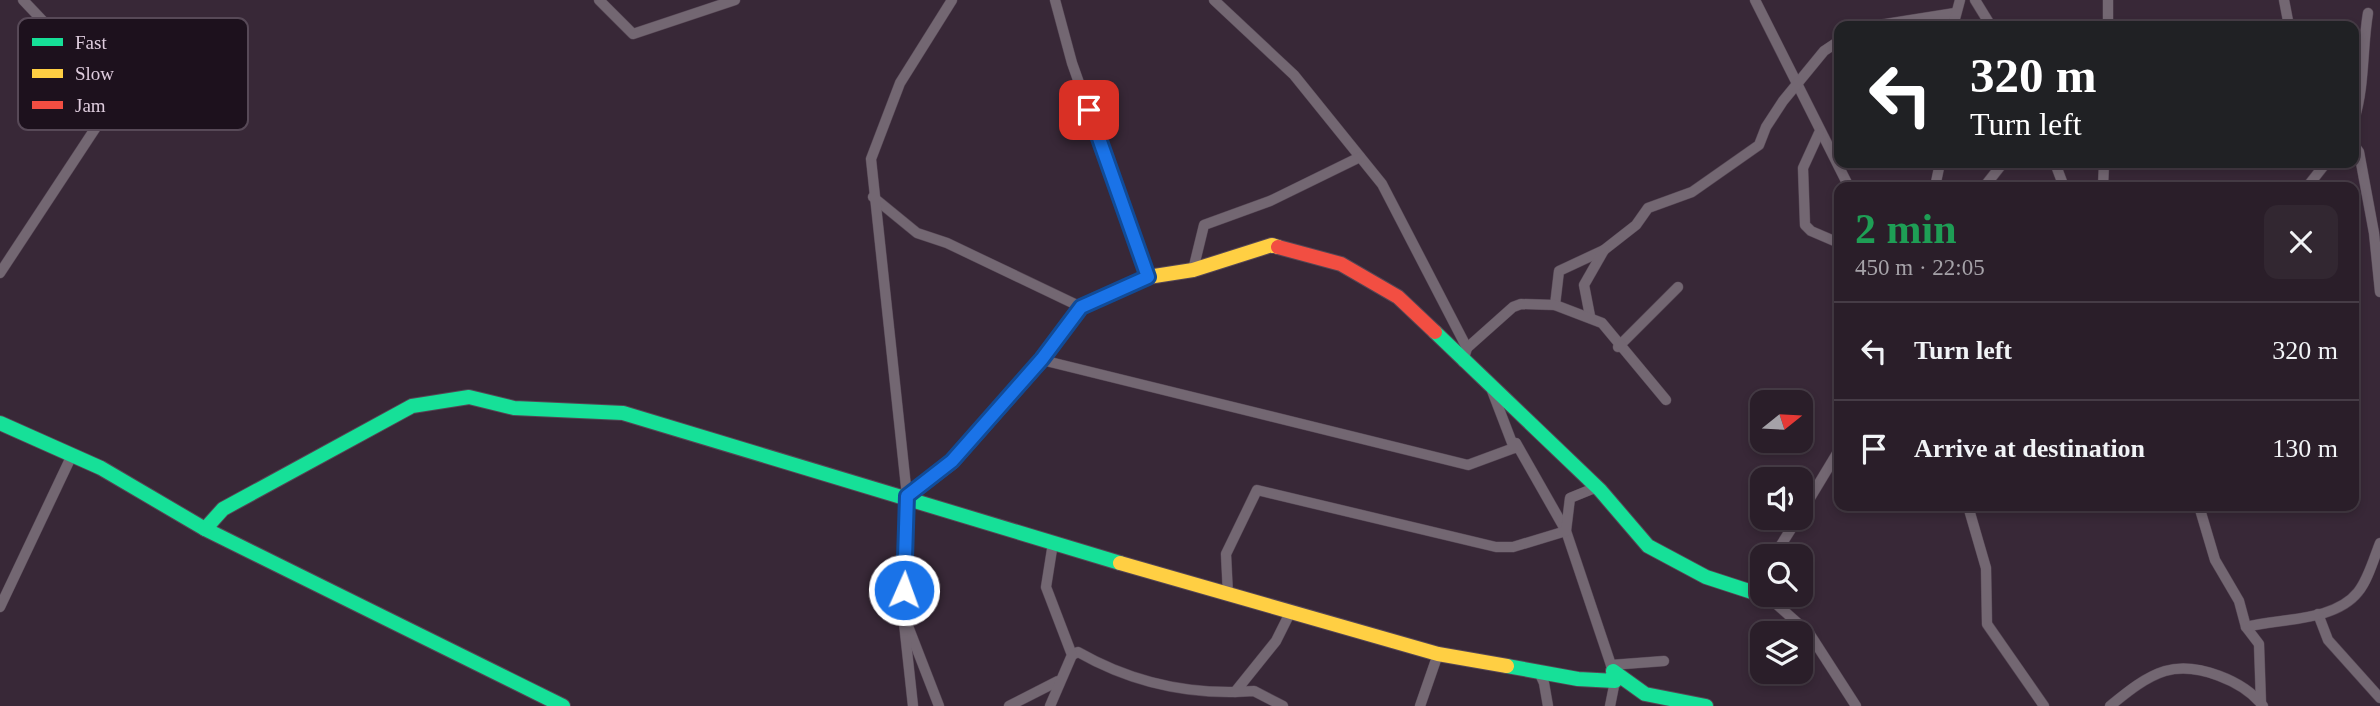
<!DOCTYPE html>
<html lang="en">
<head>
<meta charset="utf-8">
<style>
	body { margin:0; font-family:Georgia,serif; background:#322731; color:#f1f3f6; height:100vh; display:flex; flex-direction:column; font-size:26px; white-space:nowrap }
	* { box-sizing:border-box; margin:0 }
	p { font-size:23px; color:#a5a2a8 }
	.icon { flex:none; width:38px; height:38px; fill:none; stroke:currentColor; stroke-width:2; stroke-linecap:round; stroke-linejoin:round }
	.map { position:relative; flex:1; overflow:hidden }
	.panel { position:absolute; left:1834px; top:182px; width:525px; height:329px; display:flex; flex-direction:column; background:#2a1e29; border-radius:14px; box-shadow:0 4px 10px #0003,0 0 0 2px #463c46 }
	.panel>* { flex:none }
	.banner { position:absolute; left:1834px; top:21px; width:525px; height:147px; border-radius:14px; box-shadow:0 4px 10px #0003,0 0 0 2px #463c46; background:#202124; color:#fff; overflow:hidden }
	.needle { width:46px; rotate:72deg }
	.fabs { position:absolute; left:1750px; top:390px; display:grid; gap:14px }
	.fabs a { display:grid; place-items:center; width:63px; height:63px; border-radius:14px; background:#2a1e29; box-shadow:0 4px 10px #0003,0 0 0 2px #463c46; font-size:35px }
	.pin { position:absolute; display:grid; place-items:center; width:60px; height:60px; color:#fff; margin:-30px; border-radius:14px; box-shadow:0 4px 10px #0006 }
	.me { position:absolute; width:77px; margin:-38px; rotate:2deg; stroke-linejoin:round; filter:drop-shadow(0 0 5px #0008) }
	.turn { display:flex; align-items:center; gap:24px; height:147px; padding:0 21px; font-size:32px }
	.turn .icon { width:91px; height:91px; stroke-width:2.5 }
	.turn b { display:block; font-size:49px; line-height:60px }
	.round { display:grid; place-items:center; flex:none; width:74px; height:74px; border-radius:14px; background:#322731 }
	.headline { display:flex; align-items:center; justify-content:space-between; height:119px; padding:0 21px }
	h1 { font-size:42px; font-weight:600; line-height:52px; color:#1e9e55 }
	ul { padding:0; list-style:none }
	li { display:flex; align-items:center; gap:21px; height:98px; padding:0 21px; border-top:2px solid #463c46 }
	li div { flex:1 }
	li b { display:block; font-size:26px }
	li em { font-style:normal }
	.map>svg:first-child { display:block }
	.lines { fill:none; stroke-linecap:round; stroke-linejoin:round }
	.street-casing { stroke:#554654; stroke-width:11 }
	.fast-casing { stroke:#554654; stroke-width:16 }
	.slow-casing { stroke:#554654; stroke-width:16 }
	.jam-casing { stroke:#554654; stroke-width:16 }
	.street { stroke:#736772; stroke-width:10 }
	.fast { stroke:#16e098; stroke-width:14 }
	.slow { stroke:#ffcf43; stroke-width:14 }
	.jam { stroke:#f24e42; stroke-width:14 }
	.route-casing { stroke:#114b97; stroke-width:18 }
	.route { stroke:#1a73e8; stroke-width:12 }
	.key { fill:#1d111d; stroke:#574957; stroke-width:2 }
	.key-label { font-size:19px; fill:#dfcdde }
</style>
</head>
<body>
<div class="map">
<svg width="2380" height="706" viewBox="0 0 2380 706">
	<rect width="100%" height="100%" fill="#382837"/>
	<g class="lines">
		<defs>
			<g id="street">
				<polyline points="599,0 633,34 735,0"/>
				<polyline points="1055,0 1072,63 1148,277"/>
				<polyline points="1214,0 1294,75 1382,184 1467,348 1463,362"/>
				<polyline points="1755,0 1849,187"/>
				<polyline points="1975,0 1991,26"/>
				<polyline points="2284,0 2289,26"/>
				<polyline points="1873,26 1955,13"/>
				<polyline points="1953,26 1960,0"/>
				<polyline points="2108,26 2108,0"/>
				<path d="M2354,120C2365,86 2362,48 2368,13"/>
				<polyline points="1819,133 1803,168 1805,225 1811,231 1839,243"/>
				<polyline points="2354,145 2359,152 2374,233 2380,292"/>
				<polyline points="2055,163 2064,187"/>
				<polyline points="1935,187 1940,163"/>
				<polyline points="1984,187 2003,163"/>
				<polyline points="2103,187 2104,163"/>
				<polyline points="2307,187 2326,163"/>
				<polyline points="873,197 917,233 947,243 1081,307"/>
				<polyline points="1193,270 1204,225 1270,201 1360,157"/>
				<polyline points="0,273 110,106 60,39 23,0"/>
				<polyline points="1555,305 1559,271 1604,250 1636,225 1648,208 1692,192 1759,145 1766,127 1783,101 1824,51 1839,41"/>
				<polyline points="1590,316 1584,285 1604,250"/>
				<polyline points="1618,347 1678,287"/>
				<polyline points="1467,348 1513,307 1521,304 1555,305 1602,323 1666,400"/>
				<polyline points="1042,360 1468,465 1514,448"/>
				<polyline points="1491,388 1514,448 1516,443 1566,531 1613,671"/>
				<polyline points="1968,506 1986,568 1987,624 2044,706"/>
				<polyline points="2199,506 2215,560 2239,601 2246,627 2259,644 2261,703"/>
				<polyline points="1801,513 1839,450"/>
				<polyline points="1774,556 1798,518"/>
				<polyline points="1752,592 1762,576"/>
				<polyline points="1228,595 1226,554 1257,490 1496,547 1513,547 1566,531 1570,498 1597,487"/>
				<polyline points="1766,595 1809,633 1856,706"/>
				<polyline points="0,607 72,455"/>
				<polyline points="2318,614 2328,640 2380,698"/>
				<polyline points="906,621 939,706"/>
				<path d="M2246,627C2280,618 2334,622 2358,592C2368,580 2374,558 2380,543"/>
				<path d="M1072,655L1078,652C1127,680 1179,693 1235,692"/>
				<polyline points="1611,665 1664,661"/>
				<polyline points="1538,670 1544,683 1548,706"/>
				<polyline points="913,706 903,614 907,496 871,159 900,83 952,0"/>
				<polyline points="1009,706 1058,681"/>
				<polyline points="1050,706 1072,655 1046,587 1053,543"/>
				<polyline points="1283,706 1254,691 1235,692 1276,641 1291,611"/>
				<polyline points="1420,706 1438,654"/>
				<polyline points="1610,706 1615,681"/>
				<path d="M2110,706C2126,693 2145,677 2165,671C2197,662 2244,681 2263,706"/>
			</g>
			<g id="fast">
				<polyline points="1435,332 1600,490 1648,546 1706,577 1752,592 1762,592"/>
				<polyline points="0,423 101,468 205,529 563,706"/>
				<polyline points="205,529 223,509 412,406 469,397 514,408 623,413 1120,563"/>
				<polyline points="1507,666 1578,679 1615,681 1613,671 1645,694 1706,706"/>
			</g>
			<g id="slow">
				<polyline points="907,496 952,462 1042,360 1081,307 1148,277 1193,270 1272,245 1278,247"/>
				<polyline points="1120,563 1438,654 1507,666"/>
			</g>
			<polyline id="jam" points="1278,247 1341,264 1398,297 1435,332"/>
		</defs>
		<use href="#street" class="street-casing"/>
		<use href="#fast" class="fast-casing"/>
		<use href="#slow" class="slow-casing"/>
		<use href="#jam" class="jam-casing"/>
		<use href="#street" class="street"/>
		<use href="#fast" class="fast"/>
		<use href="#slow" class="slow"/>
		<use href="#jam" class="jam"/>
	</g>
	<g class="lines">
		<defs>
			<polyline id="route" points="904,590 907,496 952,461 1042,359 1081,307 1148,277 1089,110"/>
		</defs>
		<use href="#route" class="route-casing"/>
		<use href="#route" class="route"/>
	</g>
	<rect x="18" y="18" width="230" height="112" rx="10" class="key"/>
	<rect x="32" y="38" width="31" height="8" fill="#16e098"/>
	<rect x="32" y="69" width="31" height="9" fill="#ffcf43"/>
	<rect x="32" y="101" width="31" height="8" fill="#f24e42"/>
	<g class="key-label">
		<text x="75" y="49">Fast</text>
		<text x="75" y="80">Slow</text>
		<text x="75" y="112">Jam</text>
	</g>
</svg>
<div class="fabs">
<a><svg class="needle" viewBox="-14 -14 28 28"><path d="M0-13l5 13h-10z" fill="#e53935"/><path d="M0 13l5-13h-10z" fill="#a5a2a8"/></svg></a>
<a><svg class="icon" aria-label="sound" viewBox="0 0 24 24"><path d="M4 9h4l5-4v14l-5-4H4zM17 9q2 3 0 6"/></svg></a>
<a><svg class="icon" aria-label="search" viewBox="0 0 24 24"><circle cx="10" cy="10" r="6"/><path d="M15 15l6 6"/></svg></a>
<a><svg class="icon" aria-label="layers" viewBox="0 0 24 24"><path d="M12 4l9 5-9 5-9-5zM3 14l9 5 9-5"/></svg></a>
</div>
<div class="pin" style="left:1089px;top:110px;background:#d93025"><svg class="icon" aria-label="arrive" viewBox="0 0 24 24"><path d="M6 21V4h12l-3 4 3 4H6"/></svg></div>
<svg class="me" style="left:904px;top:590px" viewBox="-20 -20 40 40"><circle r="17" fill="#1a73e8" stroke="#fff" stroke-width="3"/><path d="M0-11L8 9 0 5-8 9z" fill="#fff"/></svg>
<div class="banner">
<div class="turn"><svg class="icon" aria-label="left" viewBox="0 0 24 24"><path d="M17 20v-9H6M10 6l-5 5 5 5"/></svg><div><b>320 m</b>Turn left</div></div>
</div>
<section class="panel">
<div class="headline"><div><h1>2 min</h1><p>450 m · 22:05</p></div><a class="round"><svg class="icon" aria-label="close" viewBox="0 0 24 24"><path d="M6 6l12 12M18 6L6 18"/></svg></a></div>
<ul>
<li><svg class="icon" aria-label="left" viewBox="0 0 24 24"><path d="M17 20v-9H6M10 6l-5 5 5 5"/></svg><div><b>Turn left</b></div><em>320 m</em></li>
<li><svg class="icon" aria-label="arrive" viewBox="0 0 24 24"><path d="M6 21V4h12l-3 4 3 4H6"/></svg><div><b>Arrive at destination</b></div><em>130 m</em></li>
</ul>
</section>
</div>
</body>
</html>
